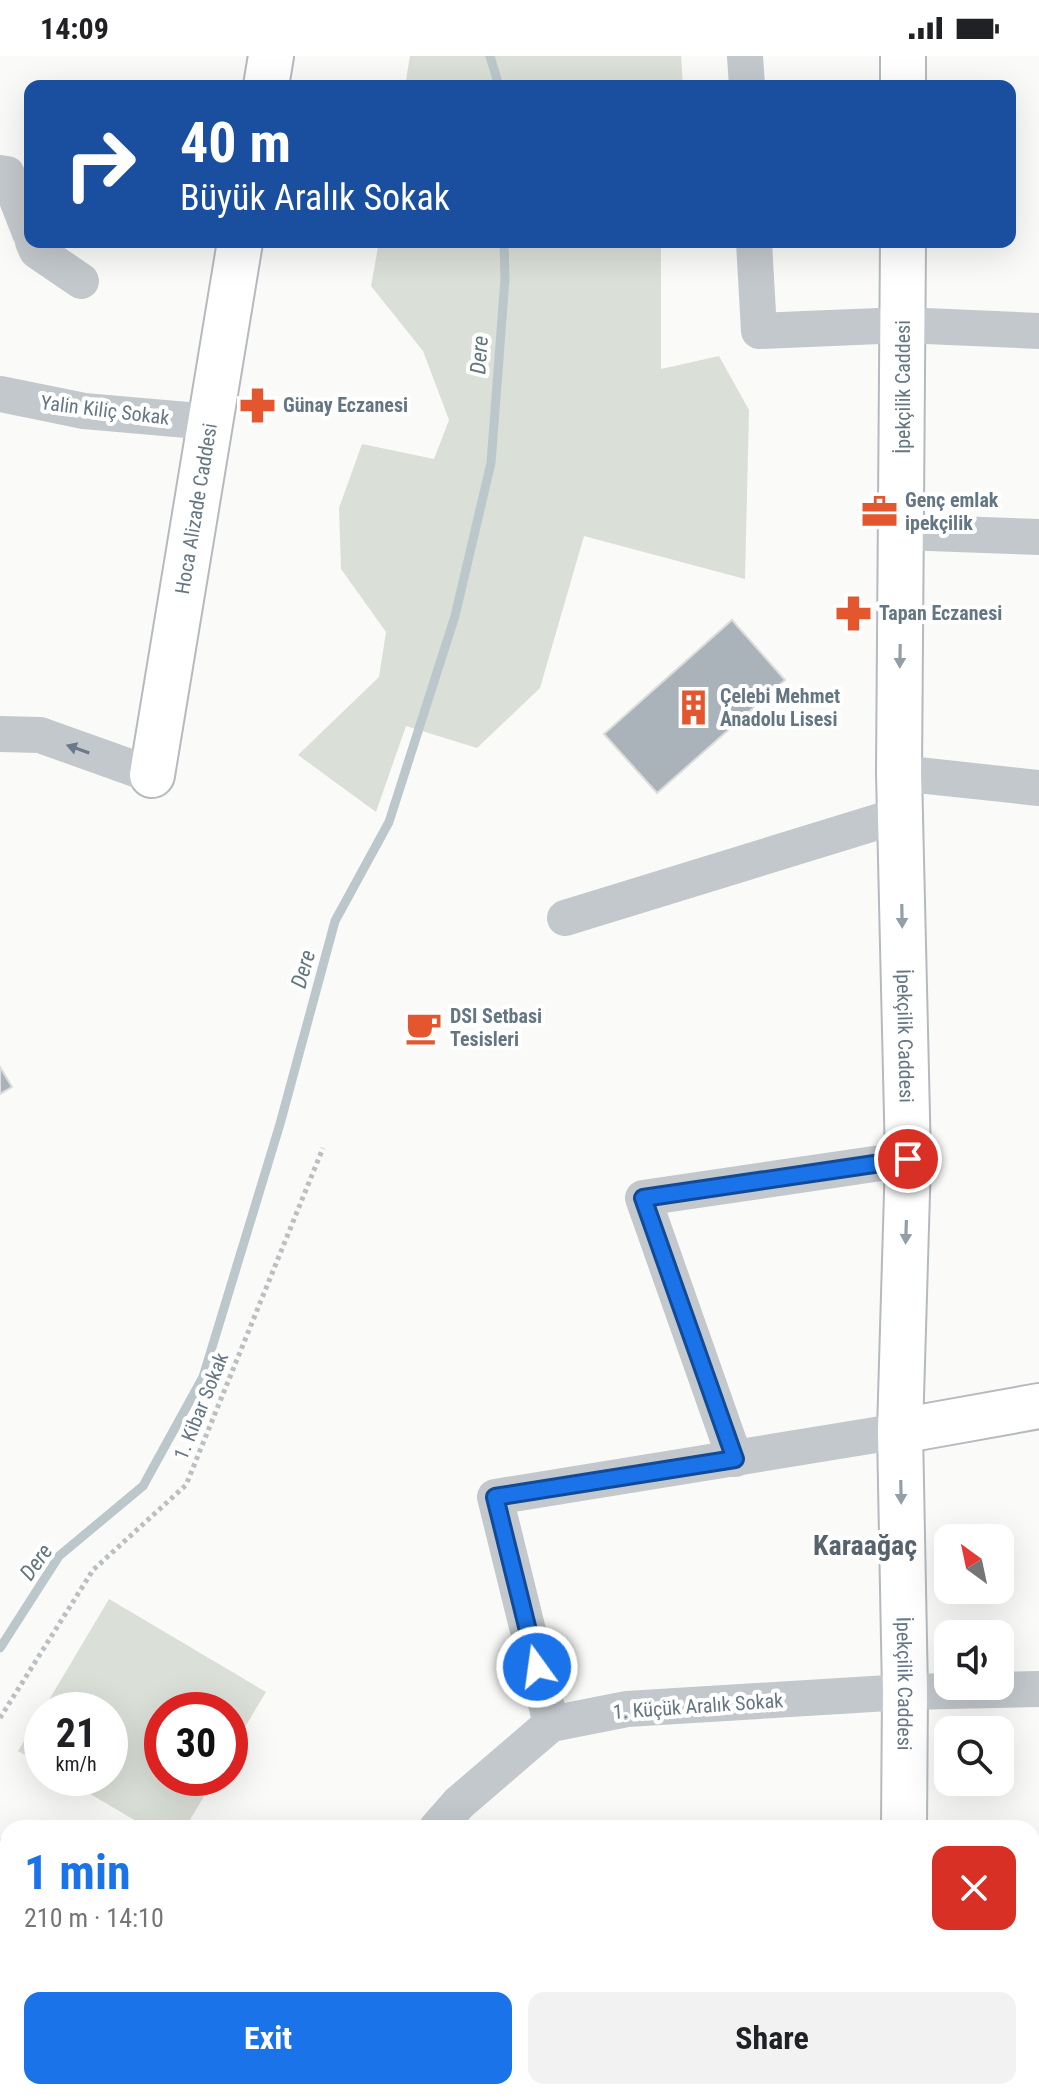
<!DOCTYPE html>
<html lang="en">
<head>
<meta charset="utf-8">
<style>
	body { margin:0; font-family:"Roboto Condensed",sans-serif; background:#f2f2f2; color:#202124; height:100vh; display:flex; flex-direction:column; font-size:30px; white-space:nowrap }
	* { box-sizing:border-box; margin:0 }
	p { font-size:26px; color:#757577 }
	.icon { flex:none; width:44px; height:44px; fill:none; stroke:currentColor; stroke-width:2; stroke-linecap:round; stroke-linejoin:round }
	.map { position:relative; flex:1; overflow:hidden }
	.details { position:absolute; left:0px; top:1764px; width:1040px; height:280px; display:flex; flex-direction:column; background:#fff; border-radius:24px 24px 0 0; box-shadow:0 8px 32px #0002 }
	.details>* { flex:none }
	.top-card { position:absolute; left:24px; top:24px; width:992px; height:168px; border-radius:16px; box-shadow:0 8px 32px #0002; background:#1a4fa0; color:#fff; overflow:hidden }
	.needle { width:52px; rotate:327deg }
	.controls { position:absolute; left:934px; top:1468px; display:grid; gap:16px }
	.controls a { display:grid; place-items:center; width:80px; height:80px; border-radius:16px; background:#fff; box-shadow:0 8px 32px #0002; font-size:40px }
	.speed { position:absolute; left:24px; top:1636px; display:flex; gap:16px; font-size:40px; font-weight:700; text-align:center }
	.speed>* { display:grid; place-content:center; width:104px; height:104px; border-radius:50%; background:#fff; box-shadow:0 8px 32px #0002; line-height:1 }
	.speed small { font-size:20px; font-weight:400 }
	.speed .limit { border:12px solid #d22; background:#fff; color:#111 }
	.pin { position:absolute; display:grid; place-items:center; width:68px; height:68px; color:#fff; margin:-34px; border:4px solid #fff; border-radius:50%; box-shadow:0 2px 8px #0007 }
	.me { position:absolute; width:88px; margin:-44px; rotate:346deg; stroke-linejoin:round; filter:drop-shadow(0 0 6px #0008) }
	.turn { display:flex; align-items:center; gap:28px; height:168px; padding:0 24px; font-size:36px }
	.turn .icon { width:104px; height:104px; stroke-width:2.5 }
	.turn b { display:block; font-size:56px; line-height:68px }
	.round { display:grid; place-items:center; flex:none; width:84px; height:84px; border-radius:16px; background:#f2f2f2 }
	.head { display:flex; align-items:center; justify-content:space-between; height:136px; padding:0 24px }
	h1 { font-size:48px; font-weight:700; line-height:60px; color:#1a73e8 }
	.primary-button { display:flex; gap:16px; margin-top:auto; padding:16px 24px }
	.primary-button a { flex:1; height:92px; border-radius:16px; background:#1a73e8; color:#fff; font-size:32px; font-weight:700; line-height:92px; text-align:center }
	.primary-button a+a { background:#f2f2f2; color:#202124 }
	.status { display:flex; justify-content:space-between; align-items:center; height:56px; padding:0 40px; background:#fff; direction:ltr }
	.status svg { height:22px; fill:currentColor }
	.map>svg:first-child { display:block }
	.green { fill:#dadfd7 }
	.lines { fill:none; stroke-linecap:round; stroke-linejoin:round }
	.stream { stroke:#bbc7cb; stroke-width:9 }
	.building { fill:#aab3b9; stroke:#dcdcda; stroke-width:2 }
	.major-casing { stroke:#b5babe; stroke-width:48 }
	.path { stroke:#bbbfc2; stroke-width:5; stroke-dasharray:4 4; stroke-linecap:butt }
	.minor { stroke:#c3c8cc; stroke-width:36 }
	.major { stroke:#fff; stroke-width:44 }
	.oneway { fill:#939fa8 }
	.oneway2 { fill:#6a7a87 }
	.route-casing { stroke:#114b97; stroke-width:20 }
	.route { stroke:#1a73e8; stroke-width:14 }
	.labels { text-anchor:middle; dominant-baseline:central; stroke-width:8; stroke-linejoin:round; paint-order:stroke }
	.street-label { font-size:20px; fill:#657683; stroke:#fff }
	.poi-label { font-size:20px; font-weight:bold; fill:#657683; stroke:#fff; text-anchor:start }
	.water-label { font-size:22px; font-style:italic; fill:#60757c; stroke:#fff }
	.district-label { font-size:28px; font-weight:bold; fill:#57646e; stroke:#fff }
</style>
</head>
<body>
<div class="status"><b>14:09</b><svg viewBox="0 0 49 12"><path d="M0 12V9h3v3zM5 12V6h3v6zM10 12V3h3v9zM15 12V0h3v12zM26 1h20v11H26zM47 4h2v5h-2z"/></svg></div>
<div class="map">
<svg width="1039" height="2044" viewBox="0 0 1039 2044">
	<rect width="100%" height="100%" fill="#fafaf8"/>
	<g class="green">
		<polygon points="410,0 681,0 683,30 405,30"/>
		<polygon points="379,186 661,186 661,313 719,300 749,354 745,523 584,480 540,632 477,692 406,670 376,756 298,699 379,621 386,576 341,513 339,452 362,388 434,403 449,364 423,295 371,230"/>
		<polygon points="109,1543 266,1636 230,1696 230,1654 162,1654 162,1722 215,1722 185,1772 148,1772 63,1722 110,1722 110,1654 43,1654"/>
		<polygon points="42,1655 42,1709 18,1695"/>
		<polygon points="0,1782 8,1787 8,1883 0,1896"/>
		<polygon points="8,1920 8,2000 0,1995 0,1932"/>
		<polygon points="254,2036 300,2036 306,2044 245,2044"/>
	</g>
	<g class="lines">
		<g class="stream">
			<polyline points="490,0 499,30"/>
			<polyline points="0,1592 59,1500 143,1430 203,1321 280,1068 335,865 389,766 455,560 491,407 505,223 504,186"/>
		</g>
	</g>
	<g class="building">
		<polygon points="732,564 785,624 657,737 604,678"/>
		<polygon points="0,1011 12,1031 0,1038"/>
		<polygon points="391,2036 405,2036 422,2044 387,2044"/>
	</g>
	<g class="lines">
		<defs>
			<g id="major">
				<polyline points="903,0 903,30"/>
				<polyline points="266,30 271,0"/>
				<path id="s1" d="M903,186L899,717L908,1103L900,1375L905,1636L904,1772"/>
				<path id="s2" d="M152,719L240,186"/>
				<polyline points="900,1375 1039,1350"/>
				<polyline points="909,2036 909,2044"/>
			</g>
		</defs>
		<use href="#major" class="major-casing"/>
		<g class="path">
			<polyline points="0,1662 93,1514 186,1429 323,1092"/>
			<polyline points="0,2042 5,2044"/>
			<polyline points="181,2044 192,2040"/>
		</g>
		<g class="minor">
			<polyline points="745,0 747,30"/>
			<polyline points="0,117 7,118 30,177"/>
			<polyline points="33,186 37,195 81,225"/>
			<polyline points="754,186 759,275 903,269 1039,275"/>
			<polyline points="0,338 84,355 210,366"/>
			<polyline points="902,476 1039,481"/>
			<polyline points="0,678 40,679 152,719"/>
			<polyline points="899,717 1039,732"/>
			<polyline points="565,862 900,759"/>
			<polyline points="735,1403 643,1142 908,1103"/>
			<polyline points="551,1668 495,1441 900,1375"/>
			<polyline points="437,1772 459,1747 551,1668 627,1653 905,1636 1039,1633"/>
			<polyline points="1032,1837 1039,1841"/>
			<polyline points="1032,2005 1039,1996"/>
			<polyline points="489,2036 490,2044"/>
			<polyline points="222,2044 230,2036"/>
		</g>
		<use href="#major" class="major"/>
	</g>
	<defs><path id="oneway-solid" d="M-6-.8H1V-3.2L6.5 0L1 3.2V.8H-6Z" transform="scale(2)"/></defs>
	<g class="oneway">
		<use href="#oneway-solid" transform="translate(900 600) rotate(91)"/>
		<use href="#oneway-solid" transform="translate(902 860) rotate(89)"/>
		<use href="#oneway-solid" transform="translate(906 1176) rotate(92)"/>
		<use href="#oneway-solid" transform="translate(901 1436) rotate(89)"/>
	</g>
	<use class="oneway2" href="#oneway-solid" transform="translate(78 693) rotate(-161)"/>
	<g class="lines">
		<defs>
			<polyline id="route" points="537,1611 495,1441 735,1403 643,1142 908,1103"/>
		</defs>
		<use href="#route" class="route-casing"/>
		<use href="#route" class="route"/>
	</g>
	<defs>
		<symbol id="pharmacy-bare" viewBox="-9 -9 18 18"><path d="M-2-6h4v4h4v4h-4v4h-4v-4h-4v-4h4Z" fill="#e4572e" stroke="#fff" stroke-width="2.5" paint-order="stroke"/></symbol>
		<symbol id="office-bare" viewBox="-9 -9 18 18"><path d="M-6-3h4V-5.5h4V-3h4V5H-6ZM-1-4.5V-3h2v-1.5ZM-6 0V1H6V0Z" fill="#e4572e" stroke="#fff" stroke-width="2.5" paint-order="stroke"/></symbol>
		<symbol id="building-bare" viewBox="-9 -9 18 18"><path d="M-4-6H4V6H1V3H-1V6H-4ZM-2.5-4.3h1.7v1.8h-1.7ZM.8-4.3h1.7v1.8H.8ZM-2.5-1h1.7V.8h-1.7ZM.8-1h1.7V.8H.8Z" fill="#e4572e" stroke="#fff" stroke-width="2.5" paint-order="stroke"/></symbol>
		<symbol id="cafe-bare" viewBox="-9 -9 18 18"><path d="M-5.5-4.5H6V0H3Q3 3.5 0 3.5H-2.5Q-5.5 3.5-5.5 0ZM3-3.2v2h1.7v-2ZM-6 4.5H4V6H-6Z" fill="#e4572e" stroke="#fff" stroke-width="2.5" paint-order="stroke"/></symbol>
	</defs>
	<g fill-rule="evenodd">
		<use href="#pharmacy-bare" x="232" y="324" width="51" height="51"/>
		<use href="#office-bare" x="854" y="430" width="51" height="51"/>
		<use href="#pharmacy-bare" x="828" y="532" width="51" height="51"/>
		<use href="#building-bare" x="668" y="626" width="51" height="51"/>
		<use href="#cafe-bare" x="398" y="946" width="51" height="51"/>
	</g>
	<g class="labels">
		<g class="street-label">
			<text transform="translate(903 331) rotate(-90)">İpekçilik Caddesi</text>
			<text transform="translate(105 354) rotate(7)">Yalin Kiliç Sokak</text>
			<text stroke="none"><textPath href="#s2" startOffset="270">Hoca Alizade Caddesi</textPath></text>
			<text stroke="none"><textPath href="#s1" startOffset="794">İpekçilik Caddesi</textPath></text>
			<text transform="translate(201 1350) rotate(-68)">1. Kibar Sokak</text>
			<text stroke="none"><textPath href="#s1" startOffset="1442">İpekçilik Caddesi</textPath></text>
			<text transform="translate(698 1650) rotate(-4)">1. Küçük Aralık Sokak</text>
		</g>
		<g class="poi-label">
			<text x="283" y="349">Günay Eczanesi</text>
			<text x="905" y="444">Genç emlak<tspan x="905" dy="23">ipekçilik</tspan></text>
			<text x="879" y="557">Tapan Eczanesi</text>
			<text x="720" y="640">Çelebi Mehmet<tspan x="720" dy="23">Anadolu Lisesi</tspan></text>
			<text x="450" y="960">DSI Setbasi<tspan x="450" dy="23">Tesisleri</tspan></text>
		</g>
		<g class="water-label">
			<text transform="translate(479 299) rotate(-86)">Dere</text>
			<text transform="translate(303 913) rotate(-74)">Dere</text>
			<text transform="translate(36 1506) rotate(-54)">Dere</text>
		</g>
		<g class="district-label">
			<text x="865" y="1489">Karaağaç</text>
		</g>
	</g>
</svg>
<div class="controls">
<a><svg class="needle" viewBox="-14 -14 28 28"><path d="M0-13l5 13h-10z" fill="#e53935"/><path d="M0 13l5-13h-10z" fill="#757577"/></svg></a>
<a><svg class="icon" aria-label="sound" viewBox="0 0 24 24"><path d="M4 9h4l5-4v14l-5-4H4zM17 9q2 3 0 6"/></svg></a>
<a><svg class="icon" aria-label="search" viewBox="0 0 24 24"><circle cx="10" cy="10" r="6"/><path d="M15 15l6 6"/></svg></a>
</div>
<div class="speed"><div>21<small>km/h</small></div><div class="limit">30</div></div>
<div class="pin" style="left:908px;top:1103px;background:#d93025"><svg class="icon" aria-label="arrive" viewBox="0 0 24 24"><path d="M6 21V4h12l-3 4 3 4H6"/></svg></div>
<svg class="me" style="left:537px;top:1611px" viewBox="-20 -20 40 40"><circle r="17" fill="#1a73e8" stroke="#fff" stroke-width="3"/><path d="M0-11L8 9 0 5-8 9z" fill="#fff"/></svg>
<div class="top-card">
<div class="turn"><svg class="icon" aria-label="right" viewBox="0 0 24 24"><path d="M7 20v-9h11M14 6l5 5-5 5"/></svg><div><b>40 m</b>Büyük Aralık Sokak</div></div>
</div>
<section class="details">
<div class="head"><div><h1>1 min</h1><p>210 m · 14:10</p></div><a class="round" style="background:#d93025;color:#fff"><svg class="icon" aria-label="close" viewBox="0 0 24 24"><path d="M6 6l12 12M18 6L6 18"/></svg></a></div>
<div class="primary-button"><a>Exit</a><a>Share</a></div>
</section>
</div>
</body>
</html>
